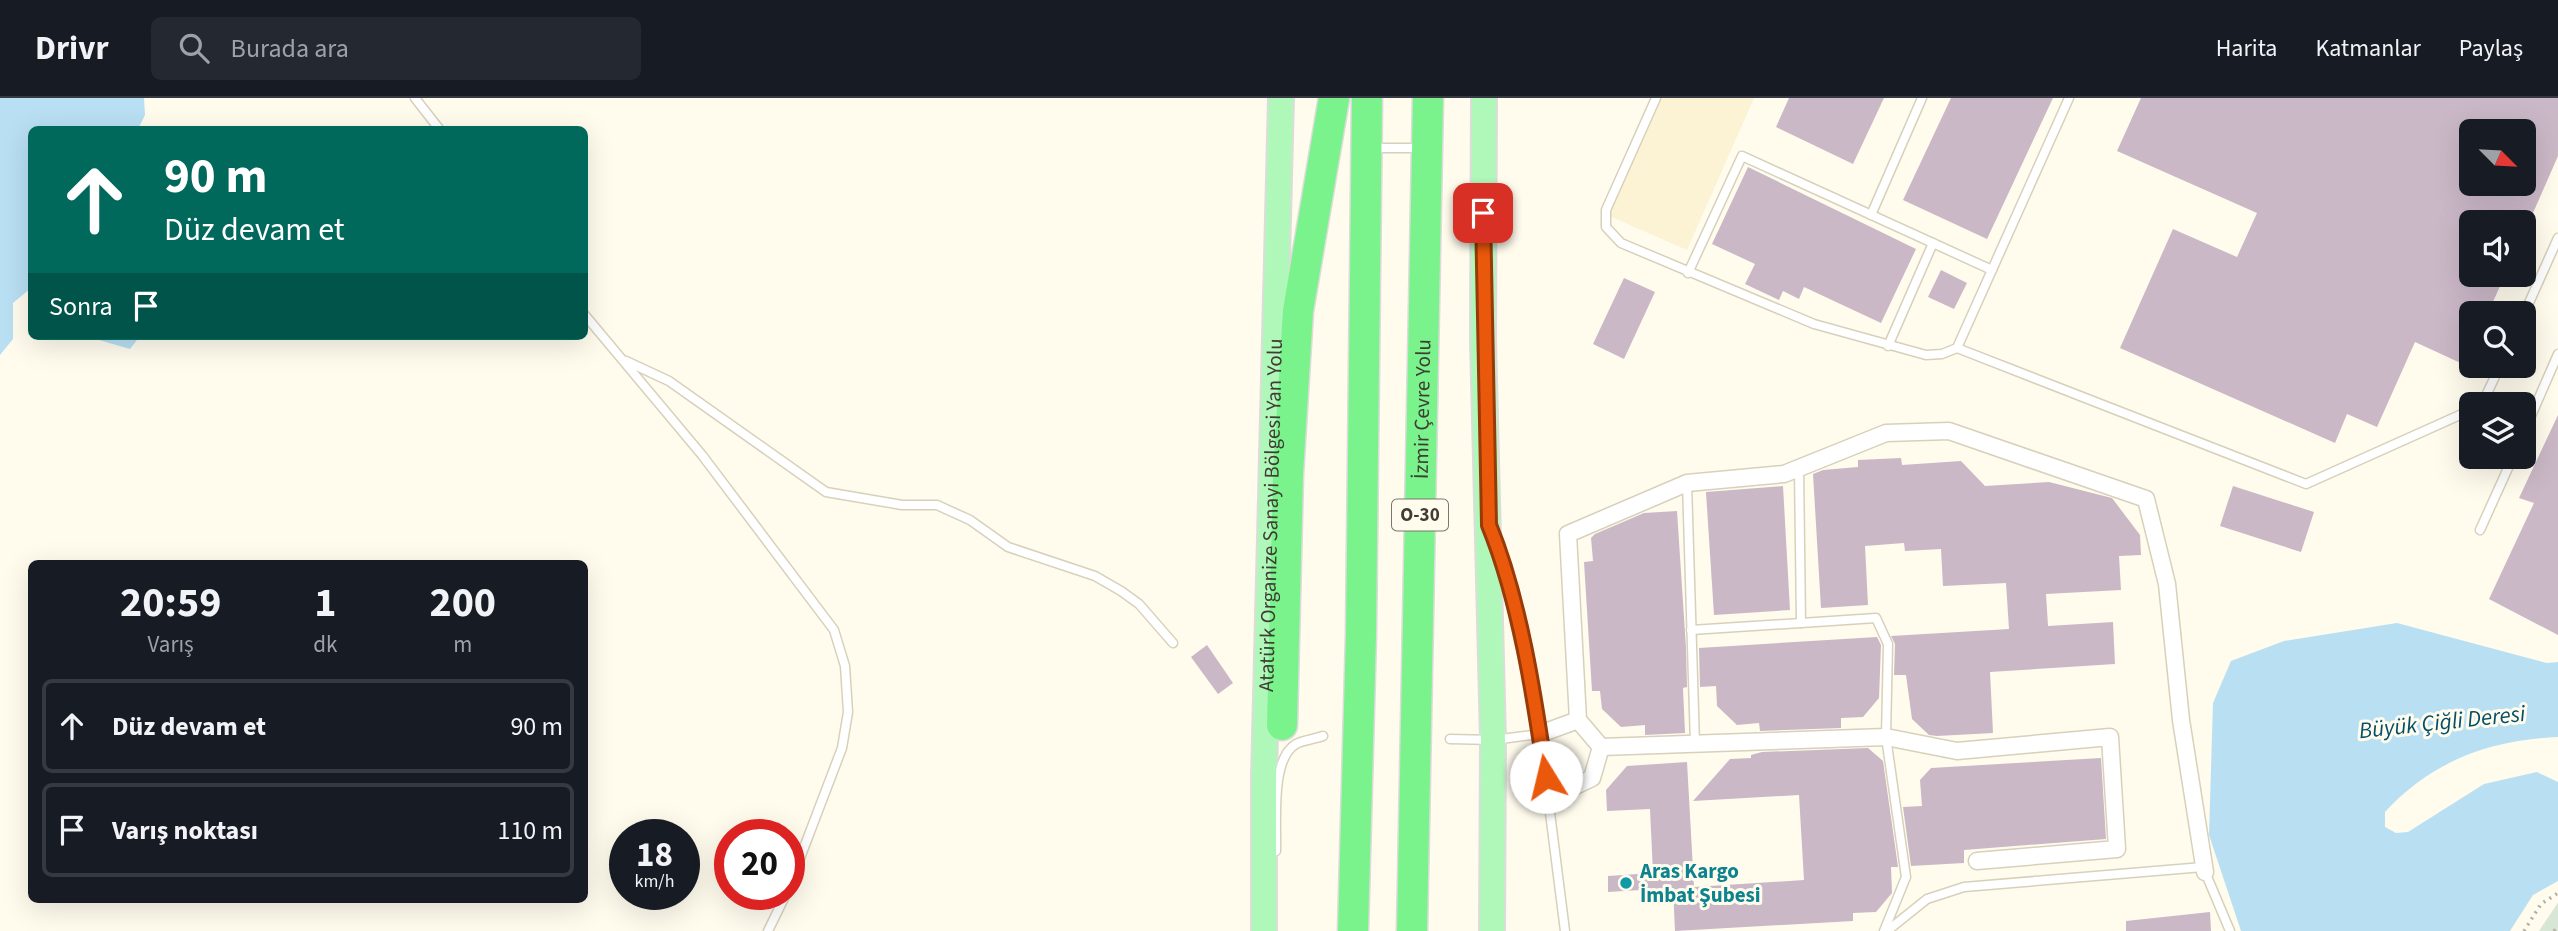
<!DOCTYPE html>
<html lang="tr">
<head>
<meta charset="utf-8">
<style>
	body { margin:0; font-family:"Source Sans 3",sans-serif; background:#242831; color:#f1f3f6; height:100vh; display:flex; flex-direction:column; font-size:26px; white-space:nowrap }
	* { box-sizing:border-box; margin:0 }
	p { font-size:23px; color:#9ea1a6 }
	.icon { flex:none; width:38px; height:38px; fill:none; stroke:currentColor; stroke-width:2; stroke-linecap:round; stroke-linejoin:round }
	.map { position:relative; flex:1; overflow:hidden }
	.side { position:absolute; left:28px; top:462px; width:560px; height:343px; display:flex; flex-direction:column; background:#171b24; border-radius:10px; box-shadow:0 7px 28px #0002 }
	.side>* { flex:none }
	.guide { position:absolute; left:28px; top:28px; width:560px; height:214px; border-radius:10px; box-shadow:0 7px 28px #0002; background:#00695c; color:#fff; overflow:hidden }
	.needle { width:46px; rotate:114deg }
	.tools { position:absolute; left:2459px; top:21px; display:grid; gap:14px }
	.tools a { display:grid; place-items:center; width:77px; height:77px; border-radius:10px; background:#171b24; box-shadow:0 7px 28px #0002; font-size:35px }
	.speed { position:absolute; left:609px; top:721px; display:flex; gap:14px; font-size:35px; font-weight:700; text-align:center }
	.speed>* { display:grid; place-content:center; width:91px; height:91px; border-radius:50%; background:#171b24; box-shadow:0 7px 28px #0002; line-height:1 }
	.speed small { font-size:18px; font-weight:400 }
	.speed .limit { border:10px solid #d22; background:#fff; color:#111 }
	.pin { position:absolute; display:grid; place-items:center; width:60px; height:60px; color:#fff; margin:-30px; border-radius:14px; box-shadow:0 4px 10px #0006 }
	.me { position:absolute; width:77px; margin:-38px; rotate:351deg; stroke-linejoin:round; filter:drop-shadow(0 0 5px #0008) }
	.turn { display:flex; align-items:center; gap:24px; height:147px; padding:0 21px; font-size:32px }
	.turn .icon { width:91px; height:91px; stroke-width:2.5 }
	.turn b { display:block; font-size:49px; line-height:60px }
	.then { display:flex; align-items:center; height:66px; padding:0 21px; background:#0003; gap:14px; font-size:26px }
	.eta { display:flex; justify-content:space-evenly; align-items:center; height:119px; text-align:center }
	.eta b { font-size:42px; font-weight:700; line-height:49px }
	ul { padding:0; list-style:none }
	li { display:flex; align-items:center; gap:21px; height:94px; margin:0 14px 10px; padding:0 7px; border:4px solid #363941; border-radius:10px }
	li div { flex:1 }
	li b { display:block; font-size:26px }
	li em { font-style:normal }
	header { display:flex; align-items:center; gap:42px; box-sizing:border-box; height:98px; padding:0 35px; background:#171b24; border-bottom:2px solid #363941 }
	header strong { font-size:33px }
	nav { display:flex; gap:38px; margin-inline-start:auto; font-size:24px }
	.search { width:490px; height:63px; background:#242831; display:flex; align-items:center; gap:18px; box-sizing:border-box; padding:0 24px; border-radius:10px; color:#9ea1a6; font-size:26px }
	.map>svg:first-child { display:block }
	.built { fill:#fcf3d5 }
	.green { fill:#d8e7d5 }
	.water { fill:#b9dff3 }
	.building { fill:#cbb8c7; fill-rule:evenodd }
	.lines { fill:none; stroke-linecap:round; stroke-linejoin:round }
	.lane-casing { stroke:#d7d1bb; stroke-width:11 }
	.street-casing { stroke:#d7d1bb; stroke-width:19 }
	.primary-casing { stroke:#dcdcda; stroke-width:28 }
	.highway-casing { stroke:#dcdcda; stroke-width:33 }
	.path { stroke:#b2afa3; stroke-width:3.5; stroke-dasharray:2 5; stroke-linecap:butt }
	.lane { stroke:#fff; stroke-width:8 }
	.street { stroke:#fff; stroke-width:16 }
	.primary { stroke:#b0f8ba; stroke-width:24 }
	.highway { stroke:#7bf38c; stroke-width:30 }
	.route-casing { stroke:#983908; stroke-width:18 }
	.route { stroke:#ea580c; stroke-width:12 }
	.culture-dot { fill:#0f9aa8; stroke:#fffbed; stroke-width:2.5 }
	.labels { text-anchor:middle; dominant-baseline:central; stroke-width:6; stroke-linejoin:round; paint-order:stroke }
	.shield { fill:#fffbed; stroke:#79766c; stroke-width:2 }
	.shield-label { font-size:19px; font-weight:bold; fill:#3f3d34 }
	.street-label { font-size:21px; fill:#3f3d34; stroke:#fffbed }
	.culture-label { font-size:21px; font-weight:bold; fill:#0d838f; stroke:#fffbed; text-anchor:start }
	.water-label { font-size:23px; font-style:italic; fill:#034f69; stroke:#fffbed }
</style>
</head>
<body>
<header>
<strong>Drivr</strong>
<div class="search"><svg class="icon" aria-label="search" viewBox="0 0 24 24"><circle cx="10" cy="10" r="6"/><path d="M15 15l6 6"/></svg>Burada ara</div>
<nav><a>Harita</a><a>Katmanlar</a><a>Paylaş</a></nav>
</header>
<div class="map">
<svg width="2558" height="833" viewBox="0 0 2558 833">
	<rect width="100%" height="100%" fill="#fffbed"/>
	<polygon class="built" points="1658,0 1754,0 1687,152 1607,117"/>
	<polygon class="green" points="2558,805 2558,833 2539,833 2557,806"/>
	<g class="water">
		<polygon points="0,0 144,0 145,17 138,31 32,32 31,190 13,205 13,241 0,257"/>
		<polygon points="85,238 140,238 130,251"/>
		<path d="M2397,525L2547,565L2558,564V639C2489,642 2432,663 2385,714V729L2396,735L2408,734L2484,686L2537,674L2558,684V783L2533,797L2510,833H2241L2209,737L2213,605L2231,563L2284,543Z"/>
	</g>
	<g class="building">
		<polygon points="1789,0 1884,0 1853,66 1776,29"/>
		<polygon points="1951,0 2053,0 1987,141 1903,102"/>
		<path d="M2141,0H2558V58L2529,124H2471V177H2505L2488,215H2471V254L2465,267L2415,244L2377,329L2347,316L2335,345L2120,250L2173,131L2237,159L2257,115L2117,53ZM2471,33H2524V86H2471Z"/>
		<polygon points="1748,69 1916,151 1881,225 1804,189 1799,201 1783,193 1779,202 1745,186 1755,166 1712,146"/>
		<polygon points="1941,172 1967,185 1954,211 1928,199"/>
		<polygon points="1624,180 1655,194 1624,261 1593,246"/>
		<polygon points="2558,317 2558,537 2489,501 2534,405 2519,400"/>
		<polygon points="1901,360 1902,367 1961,363 1985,388 2049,384 2112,400 2140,437 2141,457 2119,458 2121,492 2046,496 2048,528 2113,524 2115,566 1990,574 1993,635 1937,638 1929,637 1912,621 1906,577 1894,577 1895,546 1891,538 2009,531 2006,485 1943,488 1941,451 1905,453 1904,445 1865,448 1868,507 1821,510 1813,376 1823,372 1858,369 1858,362"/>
		<polygon points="1783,388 1790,512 1714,517 1706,394"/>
		<polygon points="2233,388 2314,414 2301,454 2220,428"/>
		<polygon points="1677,413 1686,550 1687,589 1683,590 1685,635 1645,637 1645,627 1621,629 1602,611 1600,593 1592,593 1584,464 1593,463 1591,440 1595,436 1644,415"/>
		<polygon points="1877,539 1881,547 1879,600 1863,619 1841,620 1841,630 1760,633 1759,625 1737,627 1717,608 1716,588 1700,589 1699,550"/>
		<polygon points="1207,547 1233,585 1218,596 1191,559"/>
		<polygon points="1868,650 1883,663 1898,769 1891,769 1892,795 1876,814 1853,815 1853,823 1675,833 1673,790 1608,794 1608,778 1653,775 1650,711 1607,713 1606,692 1627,668 1687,664 1694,789 1804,782 1799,697 1693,703 1730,661 1751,660 1751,657 1762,654"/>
		<polygon points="2101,660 2106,741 1964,752 1964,765 1911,768 1903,709 1922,708 1920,682 1931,670"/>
		<polygon points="2210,814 2211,833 2126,833 2126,823"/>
	</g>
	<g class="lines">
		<defs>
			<g id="lane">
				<polyline points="415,0 440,32"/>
				<polyline points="1656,0 1606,112 1606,129 1621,145 1814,226 1926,257 1942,256 1957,250"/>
				<polyline points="2069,0 1957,250 2306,386 2471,312"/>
				<polyline points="1373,50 1420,50"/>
				<polyline points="1871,117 1922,0"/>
				<polyline points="1688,175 1742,58 1992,172"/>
				<polyline points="584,216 702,357 834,532 845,568 848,614 842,650 789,789"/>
				<polyline points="2524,216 2558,140"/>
				<polyline points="1888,248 1933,145"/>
				<polyline points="626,263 669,283 826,394 902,407 937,407 970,422 1008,449 1095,478 1121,493 1139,506 1173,545"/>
				<polyline points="2482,306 2500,268"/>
				<polyline points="2524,334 2558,256"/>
				<polyline points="1799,370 1801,525 1876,520 1888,546 1886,639 1906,779 1884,833"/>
				<polyline points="1687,385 1695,646"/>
				<polyline points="2480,432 2513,359"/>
				<polyline points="1498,448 1540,636"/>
				<polyline points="1691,532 1801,525"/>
				<polyline points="1450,641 1493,642 1540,636 1565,833"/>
				<path d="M1276,753C1277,726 1270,661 1296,646C1303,642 1315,641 1323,638"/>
				<polyline points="768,833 786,796"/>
				<polyline points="1887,833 1927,801 1964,789 2203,769 2230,833"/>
			</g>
			<g id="street">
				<polyline points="1578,622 1568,436 1687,385 1784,376 1886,335 1949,333 2146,401 2167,486 2181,622 2205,774"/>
				<polyline points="1540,636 1578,622 1601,649 1592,680 1550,700"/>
				<polyline points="1601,649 1886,639 1957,653 2110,639 2117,751 1977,763"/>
			</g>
			<g id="primary">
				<polyline points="1484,0 1483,242 1493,642 1492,833"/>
				<path id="s1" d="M1264,833V679L1281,0"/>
			</g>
			<g id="highway">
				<polyline points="1282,627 1288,376 1298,213 1334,0"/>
				<polyline points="1353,833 1361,537 1367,0"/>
				<path id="s2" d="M1412,833L1428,0"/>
			</g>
		</defs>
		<use href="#lane" class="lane-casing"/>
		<use href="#street" class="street-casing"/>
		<use href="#primary" class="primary-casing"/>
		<use href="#highway" class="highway-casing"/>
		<g class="path">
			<polyline points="2524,833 2541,806 2558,795"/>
			<polyline points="2554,833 2558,828"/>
		</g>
		<use href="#lane" class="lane"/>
		<use href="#street" class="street"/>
		<use href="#primary" class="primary"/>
		<use href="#highway" class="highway"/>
	</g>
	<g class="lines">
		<defs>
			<path id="route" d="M1483,115L1489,427C1520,503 1534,597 1546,679"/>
		</defs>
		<use href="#route" class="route-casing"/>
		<use href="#route" class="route"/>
	</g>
	<circle class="culture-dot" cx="1626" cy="785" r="7"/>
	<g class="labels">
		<rect class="shield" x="1392" y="401.5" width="56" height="31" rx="5"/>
		<g class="shield-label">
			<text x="1420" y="417">O-30</text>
		</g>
		<g class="street-label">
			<text stroke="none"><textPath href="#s2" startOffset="522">İzmir Çevre Yolu</textPath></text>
			<text stroke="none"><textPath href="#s1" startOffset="416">Atatürk Organize Sanayi Bölgesi Yan Yolu</textPath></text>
		</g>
		<g class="culture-label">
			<text x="1640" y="773">Aras Kargo<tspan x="1640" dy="24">İmbat Şubesi</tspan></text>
		</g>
		<g class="water-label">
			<text transform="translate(2442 624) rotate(-6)">Büyük Çiğli Deresi</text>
		</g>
	</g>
</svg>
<div class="tools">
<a><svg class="needle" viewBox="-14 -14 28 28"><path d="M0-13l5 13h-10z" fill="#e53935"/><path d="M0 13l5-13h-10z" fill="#9ea1a6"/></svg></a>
<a><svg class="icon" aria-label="sound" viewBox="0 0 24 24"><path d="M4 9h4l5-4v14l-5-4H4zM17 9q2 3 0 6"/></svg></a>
<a><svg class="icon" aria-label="search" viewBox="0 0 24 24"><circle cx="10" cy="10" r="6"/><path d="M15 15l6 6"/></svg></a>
<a><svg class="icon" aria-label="layers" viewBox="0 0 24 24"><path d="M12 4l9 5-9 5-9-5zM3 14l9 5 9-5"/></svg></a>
</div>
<div class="speed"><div>18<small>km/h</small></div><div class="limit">20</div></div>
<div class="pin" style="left:1483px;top:115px;background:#d93025"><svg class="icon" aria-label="arrive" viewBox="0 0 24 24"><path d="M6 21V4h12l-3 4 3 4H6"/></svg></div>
<svg class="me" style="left:1546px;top:679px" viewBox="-20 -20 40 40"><circle r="19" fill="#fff"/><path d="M0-13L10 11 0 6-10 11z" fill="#ea580c"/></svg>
<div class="guide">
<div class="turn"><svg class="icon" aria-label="ahead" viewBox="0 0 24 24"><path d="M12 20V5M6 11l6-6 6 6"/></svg><div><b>90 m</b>Düz devam et</div></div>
<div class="then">Sonra<svg class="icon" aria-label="arrive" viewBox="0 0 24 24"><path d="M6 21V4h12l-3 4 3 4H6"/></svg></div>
</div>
<section class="side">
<div class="eta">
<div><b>20:59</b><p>Varış</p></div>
<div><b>1</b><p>dk</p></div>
<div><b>200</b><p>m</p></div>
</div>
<ul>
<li><svg class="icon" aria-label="ahead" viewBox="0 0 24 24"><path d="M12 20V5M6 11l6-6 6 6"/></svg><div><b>Düz devam et</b></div><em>90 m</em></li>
<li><svg class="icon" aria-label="arrive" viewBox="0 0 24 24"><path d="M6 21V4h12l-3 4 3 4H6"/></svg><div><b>Varış noktası</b></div><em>110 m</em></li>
</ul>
</section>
</div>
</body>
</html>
